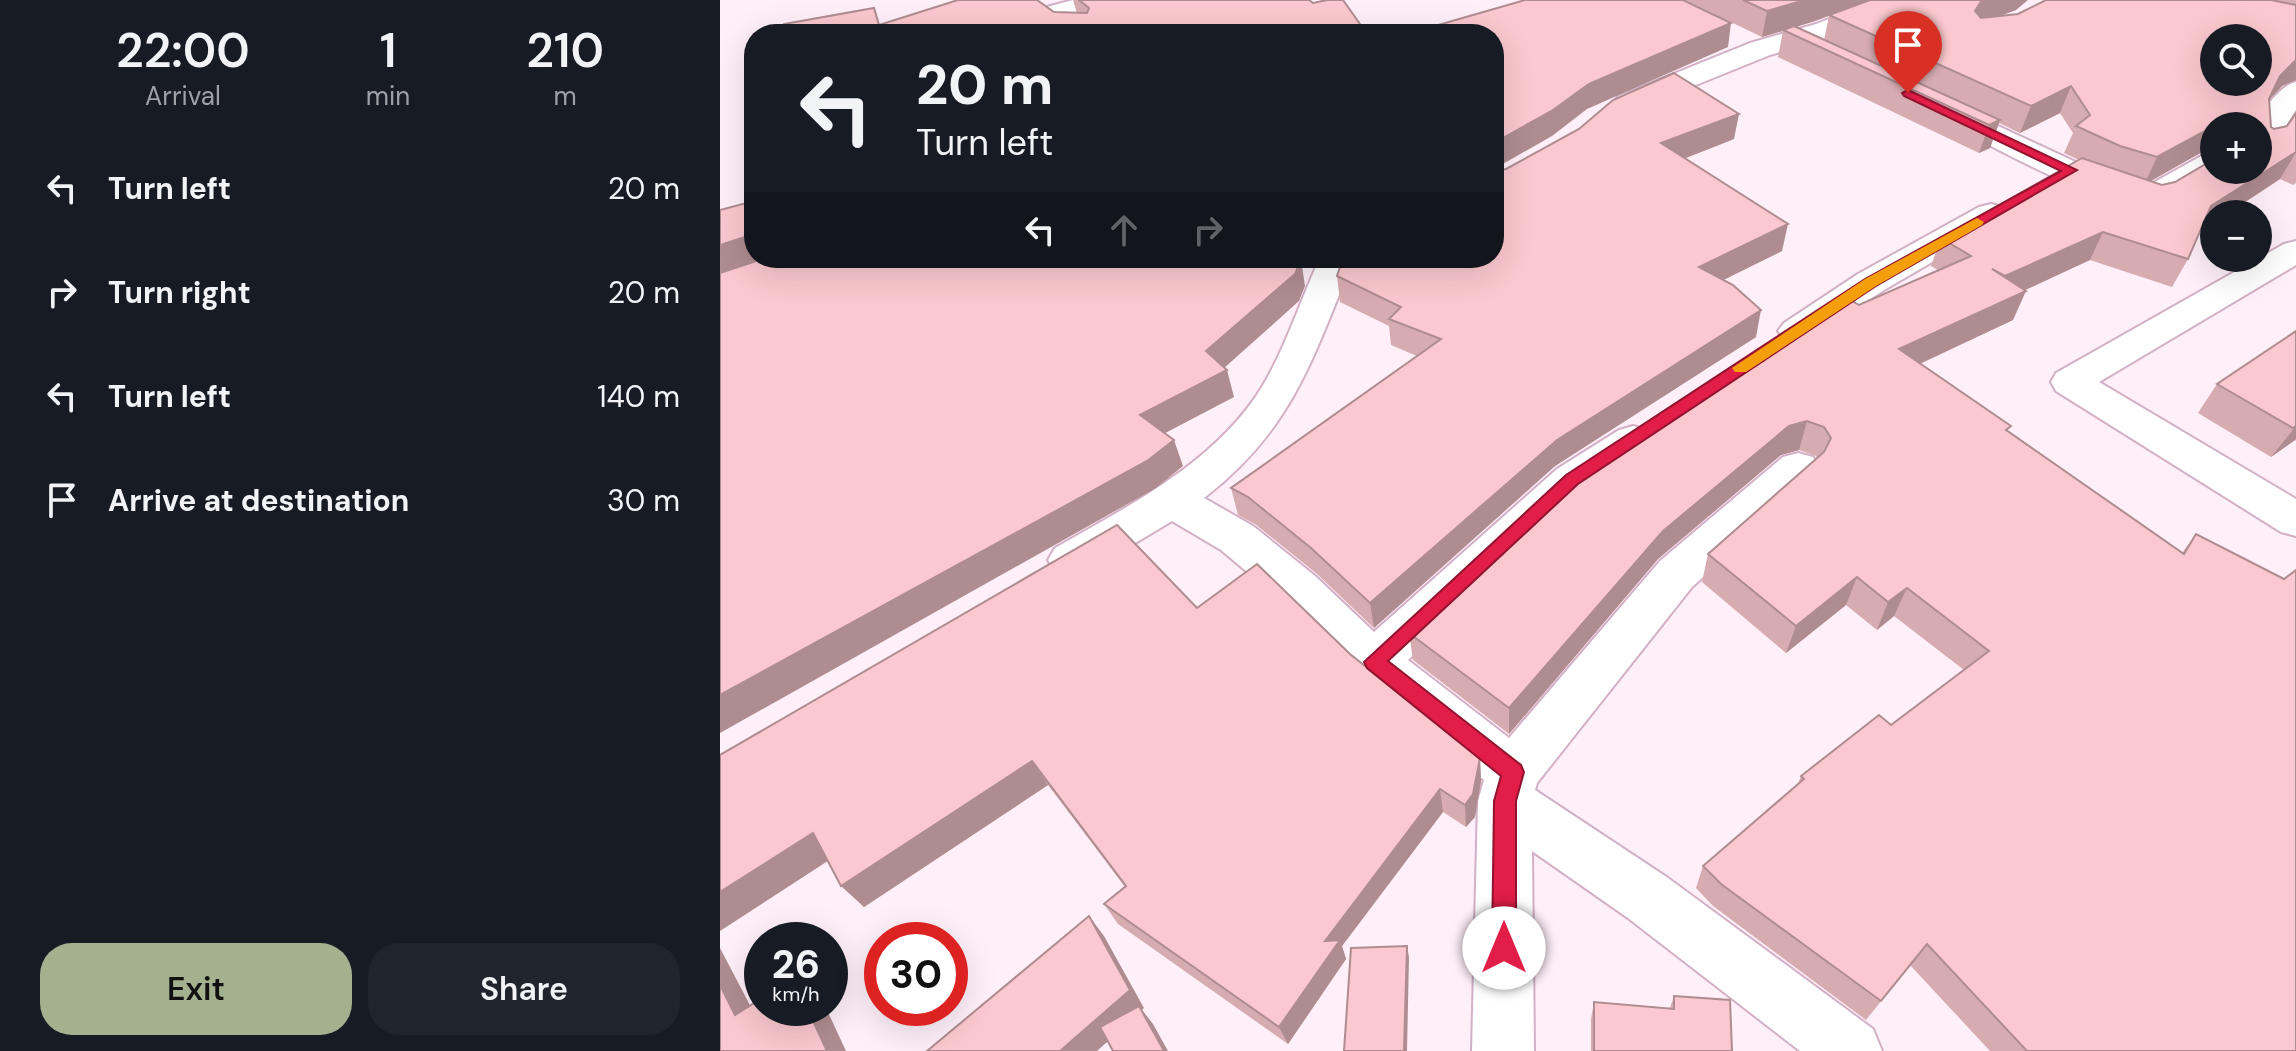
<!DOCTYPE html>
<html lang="en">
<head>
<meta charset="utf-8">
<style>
	body { margin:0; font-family:"DM Sans",sans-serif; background:#20242c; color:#f1f3f6; height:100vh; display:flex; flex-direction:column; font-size:30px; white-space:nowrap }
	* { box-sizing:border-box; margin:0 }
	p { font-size:26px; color:#9ea1a6 }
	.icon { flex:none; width:44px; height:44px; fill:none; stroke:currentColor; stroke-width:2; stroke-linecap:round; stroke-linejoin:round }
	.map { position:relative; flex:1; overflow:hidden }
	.details { display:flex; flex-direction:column; background:#171b24; width:720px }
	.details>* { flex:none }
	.top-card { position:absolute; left:24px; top:24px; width:760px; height:244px; border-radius:32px; box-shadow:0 8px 32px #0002; background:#171b24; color:#f1f3f6; overflow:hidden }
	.buttons { position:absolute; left:1480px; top:24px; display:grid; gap:16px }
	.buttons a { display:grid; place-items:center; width:72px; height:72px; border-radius:50%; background:#171b24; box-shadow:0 8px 32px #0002; font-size:40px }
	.speed { position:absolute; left:24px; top:922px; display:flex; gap:16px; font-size:40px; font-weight:700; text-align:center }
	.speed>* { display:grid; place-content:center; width:104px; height:104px; border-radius:50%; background:#171b24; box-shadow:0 8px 32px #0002; line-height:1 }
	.speed small { font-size:20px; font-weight:400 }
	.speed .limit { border:12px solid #d22; background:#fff; color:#111 }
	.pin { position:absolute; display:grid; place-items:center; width:68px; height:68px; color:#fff; margin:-82px -34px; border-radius:50% 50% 50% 0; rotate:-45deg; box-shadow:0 0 8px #0007 }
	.pin .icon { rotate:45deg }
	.me { position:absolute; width:88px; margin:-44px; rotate:0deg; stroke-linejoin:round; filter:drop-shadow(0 0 6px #0008) }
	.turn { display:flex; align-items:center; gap:28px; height:168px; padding:0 40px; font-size:36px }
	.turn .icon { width:104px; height:104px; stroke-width:2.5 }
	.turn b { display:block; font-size:56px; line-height:68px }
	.lanes { display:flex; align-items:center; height:76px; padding:0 40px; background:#0003; justify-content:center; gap:40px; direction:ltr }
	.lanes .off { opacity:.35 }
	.eta { display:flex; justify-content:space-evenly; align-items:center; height:136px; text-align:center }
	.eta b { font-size:48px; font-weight:600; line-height:56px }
	.cta { display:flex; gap:16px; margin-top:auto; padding:16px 40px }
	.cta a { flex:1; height:92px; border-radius:32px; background:#a4b18e; color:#111; font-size:32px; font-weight:600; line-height:92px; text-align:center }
	.cta a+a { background:#20242c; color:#f1f3f6 }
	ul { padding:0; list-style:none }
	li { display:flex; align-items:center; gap:24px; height:104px; padding:0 40px }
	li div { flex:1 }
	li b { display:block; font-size:30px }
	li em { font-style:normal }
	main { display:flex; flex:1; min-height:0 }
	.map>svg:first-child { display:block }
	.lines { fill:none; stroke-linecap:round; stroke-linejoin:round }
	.street-casing { stroke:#d3b0c5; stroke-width:4 }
	.street { fill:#fff; fill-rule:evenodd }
	.wall { fill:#d7acb1; fill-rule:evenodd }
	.shaded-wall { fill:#af8c90 }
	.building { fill:#fac8ce; stroke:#af8c90; stroke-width:2; fill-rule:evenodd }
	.route { fill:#e11d48; stroke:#92132f; stroke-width:2 }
	.slow { fill:#f59e0b }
</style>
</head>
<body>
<main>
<section class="details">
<div class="eta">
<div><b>22:00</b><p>Arrival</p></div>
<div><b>1</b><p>min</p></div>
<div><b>210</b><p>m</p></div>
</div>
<ul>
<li><svg class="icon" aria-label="left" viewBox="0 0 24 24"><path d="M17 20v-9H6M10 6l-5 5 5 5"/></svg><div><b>Turn left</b></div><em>20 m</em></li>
<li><svg class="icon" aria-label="right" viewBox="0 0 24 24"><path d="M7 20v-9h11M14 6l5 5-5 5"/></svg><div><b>Turn right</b></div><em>20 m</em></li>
<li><svg class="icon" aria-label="left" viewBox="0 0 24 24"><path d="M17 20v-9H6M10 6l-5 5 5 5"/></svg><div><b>Turn left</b></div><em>140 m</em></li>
<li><svg class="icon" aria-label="arrive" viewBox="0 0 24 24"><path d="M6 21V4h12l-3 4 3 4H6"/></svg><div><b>Arrive at destination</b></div><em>30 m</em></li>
</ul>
<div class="cta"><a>Exit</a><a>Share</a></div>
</section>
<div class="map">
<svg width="1576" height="1051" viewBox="0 0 1576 1051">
	<rect width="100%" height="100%" fill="#feeff8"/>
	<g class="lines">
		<defs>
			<g id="street">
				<polygon points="353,0 395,0 391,5 332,22 323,20 319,14 323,8"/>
				<polygon points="1157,0 1193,0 1189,5 1114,36 1050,55 919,108 909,111 899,108 894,102 899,96 1030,43 1096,24"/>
				<path d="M1576,82V110L1549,152L1538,154C1538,145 1536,129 1538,124C1543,108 1560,86 1576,82Z"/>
				<path d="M1222,100L1386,176L1424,188L1483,155L1494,153V170H1503L1439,207C1396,218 1256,137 1212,115L1207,109L1212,103Z"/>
				<polygon points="1271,204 1283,207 1288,214 1283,221 1164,290 1090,339 1077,343 1064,339 1058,331 1064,323 1138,274 1259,207"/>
				<polygon points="1576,241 1576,265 1379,382 1576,499 1576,536 1561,532 1336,391 1331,382 1336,373 1564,244"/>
				<path d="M600,258H634C592,359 574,428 484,498L533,526L595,576L654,632L837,469L899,430L913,426L927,430L934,440L927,450L867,491L688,660L789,738L940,561L1063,457L1078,453L1093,457L1099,468L1093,479L972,587L817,783L815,790L948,878L1153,1029L1162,1051H1080L908,918L812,851L814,1051H752L758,801L764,780L637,676L563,602L501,550L452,521L367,572L351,578L335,572L328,560L335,548C410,505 495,463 542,387C566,347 580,301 600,258Z"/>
			</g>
		</defs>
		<use href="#street" class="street-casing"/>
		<use href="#street" class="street"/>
	</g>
	<g class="wall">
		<polygon points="353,0 589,0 647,34 161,24 334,12 357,13"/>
		<path d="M965,0H1149L1296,10L1281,16L1298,14L1326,0H1576V80L1562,86L1549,99L1551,127L1554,129L1567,126L1576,113V183L1573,185L1560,179L1507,214H1494V222L1480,232L1468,259L1452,287L1370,260L1304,290L1293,320L1200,364L1289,431L1462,553L1476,534L1576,1051H1270L1190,965L1146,1020L993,906L976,888L983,866L1078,784L1081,776L1171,725L1244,670L1174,616L1157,630L1126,605L1066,653L982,582L988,554L1097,458L1096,456L1079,450L1061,455L938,559L789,734L693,660L689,633L1139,305L1218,270L1211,266L1221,238L1359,160L1344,153L1353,133L1340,113L1300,133L1279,123L1270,148L1259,153L1058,57L1063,31L1042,37ZM1109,16L1104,40L1076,27L1095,21ZM1494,126H1538L1494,170L1442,185L1430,181L1482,152L1494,150Z"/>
		<polygon points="1014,139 965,158 1062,251 1003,280 1036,337 835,466 654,628 597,574 535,524 518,515 511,488 697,356 671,345 669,326 620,302 617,276 774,172"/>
		<polygon points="1576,331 1576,441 1575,440 1551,457 1478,413 1497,384"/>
		<polygon points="477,608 630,654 760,758 761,781 755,817 746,827 723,812 622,946 626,959 568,1044 398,924 384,904 405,887 328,785 144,907 108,861"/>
		<polygon points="954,996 1012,1051 871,1051 871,1019 874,1002 950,1008"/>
	</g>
	<g class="shaded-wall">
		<polygon points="1085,0 1149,0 1095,21 1042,37 1047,11"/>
		<polygon points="1260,0 1308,0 1296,10 1252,26 1255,11"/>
		<polygon points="1011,23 1008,47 867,109 832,136 774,169 774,143 869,84"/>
		<polygon points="1576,60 1576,80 1562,86 1546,103 1560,76"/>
		<polygon points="1351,86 1340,113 1300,133 1311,106"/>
		<polygon points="1019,114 1014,139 938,169 941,143"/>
		<polygon points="1280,120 1270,148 1259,153 1269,125"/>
		<polygon points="1494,126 1493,150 1482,152 1424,185 1437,157"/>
		<polygon points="1576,152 1560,179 1507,214 1494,214 1494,222 1476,234 1491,206"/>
		<polygon points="1068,224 1062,251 975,294 979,267"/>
		<polygon points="1383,232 1370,260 1273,305 1285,276"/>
		<polygon points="34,234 34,258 55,258 0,277 0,245"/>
		<polygon points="581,259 585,286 579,301 494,377 507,370 514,397 430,441 420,415"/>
		<polygon points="1306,291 1293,320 1169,378 1179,349"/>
		<polygon points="1041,310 1036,337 835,466 654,628 650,603 837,440"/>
		<polygon points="1087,421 1079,450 1061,455 938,559 789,734 789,708 943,531 1069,426"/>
		<polygon points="1576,426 1576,438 1575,440 1551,457"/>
		<polygon points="454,440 463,466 436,488 0,733 0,695"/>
		<polygon points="1137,577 1126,605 1066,653 1076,626"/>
		<polygon points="1187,588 1174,616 1157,630 1168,602"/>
		<polygon points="760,758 761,781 755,817 746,827 745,805"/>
		<polygon points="312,761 328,785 144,907 121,886"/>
		<polygon points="720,789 723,812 622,946 626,959 568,1044 559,1027 605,941"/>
		<polygon points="93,833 117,855 0,931 0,892"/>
		<polygon points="369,916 384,936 424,1008 422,1010 433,1024 448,1051 444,1051 422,1011 377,1051 340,1051"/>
		<polygon points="687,946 689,957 687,1051 684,1051"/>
		<polygon points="0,948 44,1032 15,1015 0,985"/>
		<polygon points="87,1008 106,1008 126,1051 107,1051"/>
	</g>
	<g class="building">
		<polygon points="238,0 317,0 334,12 367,13 369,8 359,0 589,0 593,3 607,0 623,0 647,34 65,34 64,24 154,8 159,25"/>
		<polygon points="805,0 963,0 1011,23 869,84 833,110 774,143 774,34 687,34"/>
		<polygon points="1023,0 1085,0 1047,11"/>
		<path d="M1150,0H1262L1255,11L1261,18L1298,14L1326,0H1551L1576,5V60L1560,76L1549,99L1551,127L1554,129L1567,126L1576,113V152L1491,206L1468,259L1383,232L1285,276L1272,269L1306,291L1179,349L1291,426L1286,430L1464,554L1476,534L1564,579L1576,570V1051H1307L1207,944L1161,1001L1001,884L983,866L1084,779L1081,776L1159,715L1171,725L1269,651L1187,588L1168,602L1137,577L1076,626L988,554L1104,452L1111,438L1104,427L1087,421L1069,426L943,531L789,708L689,633L871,465L1125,297L1139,305L1251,256L1221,238L1362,158L1442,185L1455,182L1494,159V170H1538V126H1512L1508,123L1496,125L1437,157L1400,146L1356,126L1370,115L1351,86L1311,106L1109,15ZM1494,38H1538V82H1494Z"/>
		<polygon points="1074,26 1280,120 1269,125 1063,30"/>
		<polygon points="954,73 1019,114 941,143 1068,224 979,267 1013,285 1041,310 837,440 650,603 591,548 528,497 511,488 721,339 669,319 681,307 617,276 621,264 630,258 774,258 774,172 786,169 859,129 893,100"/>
		<polygon points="34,201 34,234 0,245 0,210"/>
		<polygon points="45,258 579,258 581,259 575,274 486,351 507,370 420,415 454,440 427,461 0,695 0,273"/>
		<polygon points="1576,331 1576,426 1573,428 1497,384"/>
		<polygon points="397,525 477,608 537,564 630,654 760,758 753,794 745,805 720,789 605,941 620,940 559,1027 384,904 406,886 312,761 121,886 93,833 0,892 0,755"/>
		<polygon points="369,916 410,990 340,1051 207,1051"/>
		<polygon points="687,946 684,1051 624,1051 631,948"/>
		<polygon points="0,985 15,1015 42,998 42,1008 87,1008 107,1051 0,1051"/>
		<polygon points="954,996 1010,1000 1012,1051 874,1051 874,1002 954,1009"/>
		<polygon points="419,1006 444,1051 393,1051 380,1027"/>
	</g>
	<polygon class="route" points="1188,90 1357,170 1156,286 858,484 668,661 801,765 804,772 796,801 796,948 793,956 784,960 775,956 772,948 774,801 781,776 647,668 644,662 846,475 1145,279 1341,171 1184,96 1182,93"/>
	<polygon class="slow" points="1257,218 1264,222 1262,225 1156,286 1026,372 1015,372 1012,368 1145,279"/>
</svg>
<div class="buttons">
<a><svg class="icon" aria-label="search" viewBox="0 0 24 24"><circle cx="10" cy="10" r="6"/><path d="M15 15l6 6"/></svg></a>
<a>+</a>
<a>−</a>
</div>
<div class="speed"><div>26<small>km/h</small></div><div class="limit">30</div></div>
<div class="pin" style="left:1188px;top:93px;background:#d93025"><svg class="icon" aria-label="arrive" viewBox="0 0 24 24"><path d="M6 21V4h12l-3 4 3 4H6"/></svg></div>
<svg class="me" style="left:784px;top:948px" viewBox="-20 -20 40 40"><circle r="19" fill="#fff"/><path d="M0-13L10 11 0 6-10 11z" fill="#e11d48"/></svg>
<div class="top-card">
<div class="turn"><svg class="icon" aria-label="left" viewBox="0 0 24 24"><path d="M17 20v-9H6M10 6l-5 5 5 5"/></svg><div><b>20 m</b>Turn left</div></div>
<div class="lanes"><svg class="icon" aria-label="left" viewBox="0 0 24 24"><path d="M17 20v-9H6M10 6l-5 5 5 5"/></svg><svg class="icon off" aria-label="ahead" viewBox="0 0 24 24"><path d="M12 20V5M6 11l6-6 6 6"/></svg><svg class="icon off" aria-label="right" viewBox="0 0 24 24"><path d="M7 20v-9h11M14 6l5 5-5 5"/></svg></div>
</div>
</div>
</main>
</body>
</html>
